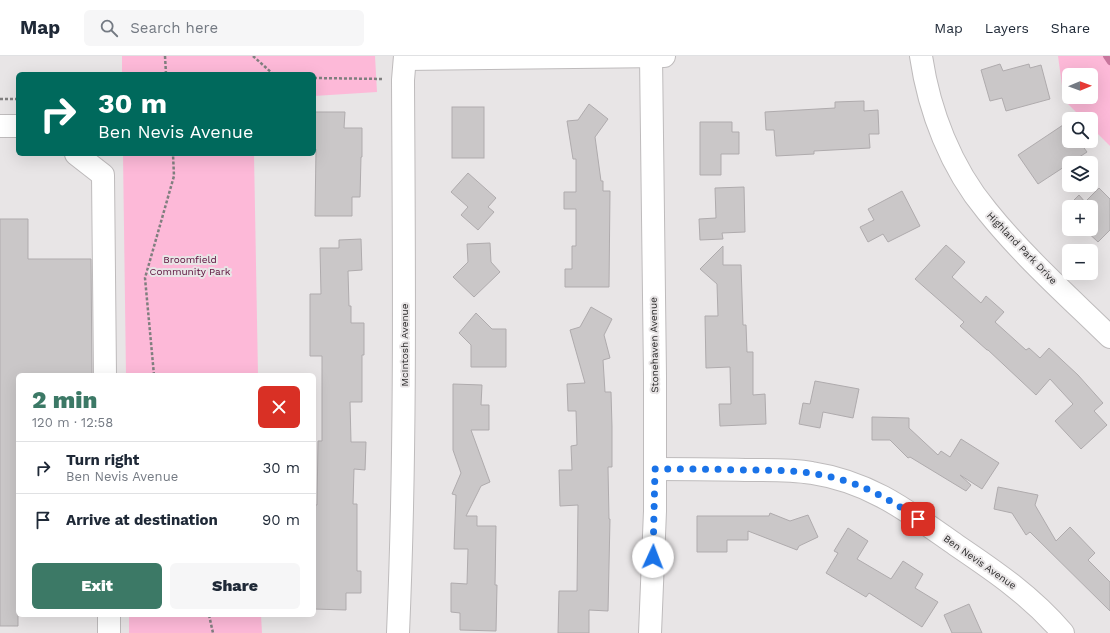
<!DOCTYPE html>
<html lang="en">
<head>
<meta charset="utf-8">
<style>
	body { margin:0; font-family:"Work Sans",sans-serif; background:#f6f6f7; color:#1f2937; height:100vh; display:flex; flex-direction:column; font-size:15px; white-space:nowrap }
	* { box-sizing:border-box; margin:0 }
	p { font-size:13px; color:#747a83 }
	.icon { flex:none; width:22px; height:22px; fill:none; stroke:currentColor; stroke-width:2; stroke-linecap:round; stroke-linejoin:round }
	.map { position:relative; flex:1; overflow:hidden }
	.panel { position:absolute; left:16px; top:317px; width:300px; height:244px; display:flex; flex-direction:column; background:#fff; border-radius:6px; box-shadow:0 4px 16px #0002 }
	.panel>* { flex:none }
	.top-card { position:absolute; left:16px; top:16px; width:300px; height:84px; border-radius:6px; box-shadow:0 4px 16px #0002; background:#00695c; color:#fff; overflow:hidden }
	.needle { width:26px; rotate:89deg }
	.fabs { position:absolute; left:1062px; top:12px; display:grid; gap:8px }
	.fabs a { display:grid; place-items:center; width:36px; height:36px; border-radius:6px; background:#fff; box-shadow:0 4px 16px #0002; font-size:20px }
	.pin { position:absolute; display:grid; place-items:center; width:34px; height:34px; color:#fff; margin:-17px; border-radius:8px; box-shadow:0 2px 6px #0006 }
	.me { position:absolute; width:44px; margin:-22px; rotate:2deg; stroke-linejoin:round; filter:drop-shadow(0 0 3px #0008) }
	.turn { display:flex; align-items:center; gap:14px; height:84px; padding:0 16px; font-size:18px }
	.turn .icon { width:52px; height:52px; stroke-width:2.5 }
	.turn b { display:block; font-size:28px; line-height:34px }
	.round { display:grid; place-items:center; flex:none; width:42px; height:42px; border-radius:6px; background:#f6f6f7 }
	.headline { display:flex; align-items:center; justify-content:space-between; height:68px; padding:0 16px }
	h1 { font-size:24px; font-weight:800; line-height:30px; color:#3c7966 }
	.action { display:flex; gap:8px; margin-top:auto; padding:8px 16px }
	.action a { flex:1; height:46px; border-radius:6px; background:#3c7966; color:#fff; font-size:16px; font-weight:800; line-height:46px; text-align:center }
	.action a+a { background:#f6f6f7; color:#1f2937 }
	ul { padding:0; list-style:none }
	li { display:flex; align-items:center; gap:12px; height:52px; padding:0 16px; border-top:1px solid #e0e1e3 }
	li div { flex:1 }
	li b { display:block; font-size:15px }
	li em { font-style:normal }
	header { display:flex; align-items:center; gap:24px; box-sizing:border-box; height:56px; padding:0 20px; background:#fff; border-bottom:1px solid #e0e1e3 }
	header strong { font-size:19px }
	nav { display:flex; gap:22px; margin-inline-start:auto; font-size:14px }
	.search { width:280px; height:36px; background:#f6f6f7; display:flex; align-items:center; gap:10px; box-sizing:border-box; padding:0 14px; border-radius:6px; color:#747a83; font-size:15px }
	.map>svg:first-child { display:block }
	.green { fill:#fdb9d8; fill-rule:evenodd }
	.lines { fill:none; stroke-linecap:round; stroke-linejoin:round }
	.stream { stroke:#c8769d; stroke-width:6 }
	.building { fill:#cac7c8; stroke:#afabad }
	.minor-casing { stroke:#bebbbc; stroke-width:24 }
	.path { stroke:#807f7f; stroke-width:2.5; stroke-dasharray:3 2; stroke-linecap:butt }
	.minor { stroke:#fff; stroke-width:22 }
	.route { stroke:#1a73e8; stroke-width:7; stroke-dasharray:0 12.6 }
	.labels { text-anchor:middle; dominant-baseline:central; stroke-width:4; stroke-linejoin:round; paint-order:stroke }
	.street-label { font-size:10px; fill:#292828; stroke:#e8e5e6 }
	.park-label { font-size:10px; fill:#580d39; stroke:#e8e5e6 }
</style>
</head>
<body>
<header>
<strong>Map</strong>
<div class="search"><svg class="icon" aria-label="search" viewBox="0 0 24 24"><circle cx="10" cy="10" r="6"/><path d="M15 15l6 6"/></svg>Search here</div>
<nav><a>Map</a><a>Layers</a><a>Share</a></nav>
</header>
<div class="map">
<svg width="1110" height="577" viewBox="0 0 1110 577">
	<rect width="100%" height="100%" fill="#e8e5e6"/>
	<g class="green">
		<polygon points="122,0 375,0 377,36 314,40 314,18 122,18"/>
		<path d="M1058,0H1110V90L1091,71V63H1083L1064,44ZM1069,19H1091V41H1069Z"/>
		<polygon points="123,98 254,98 258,319 126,319"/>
		<polygon points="129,559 261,559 262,577 129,577"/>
	</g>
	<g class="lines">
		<polyline class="stream" points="1106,0 1110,6"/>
	</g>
	<g class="building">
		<polygon points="1000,8 1003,15 1029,8 1030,12 1041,9 1050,43 1006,55 1002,42 990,45 981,14"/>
		<polygon points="864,45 864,55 878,54 879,78 869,78 870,92 814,95 814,98 776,100 774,74 766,74 765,56 835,52 835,46"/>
		<polygon points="589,48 608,63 595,81 601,125 603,125 603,135 610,135 609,231 565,231 565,213 572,213 572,190 576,190 576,153 564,153 564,136 576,136 576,103 573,103 567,65 578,64"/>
		<rect x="452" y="51" width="32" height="51"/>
		<polygon points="314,56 345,56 344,72 362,72 362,101 361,101 360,141 352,141 352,160 315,160 316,93 314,93"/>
		<polygon points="1069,65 1069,85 1079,85 1087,96 1038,128 1018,99"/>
		<polygon points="700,66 732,66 732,76 739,76 739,98 721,98 721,119 700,119"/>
		<polygon points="468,117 496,142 488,151 494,156 478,174 461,159 468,151 451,136"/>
		<polygon points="744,131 745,176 722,177 723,183 700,184 699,163 716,162 715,132"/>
		<polygon points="1099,132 1110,143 1110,174 1098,186 1084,173 1091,173 1091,151 1069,151 1069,157 1065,153 1079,139 1085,146"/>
		<polygon points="902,135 920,170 888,186 883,178 868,186 860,171 874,164 868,153"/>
		<polygon points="0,163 28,163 28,203 91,203 92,319 18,319 18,570 0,570"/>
		<polygon points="361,183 362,214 348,215 349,250 351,250 351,267 364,267 364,299 362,299 362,346 350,346 351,386 366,386 365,414 354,413 353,448 357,448 357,515 361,515 361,537 346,537 346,554 314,553 314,449 317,449 318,385 322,385 322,300 310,300 310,238 321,238 320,192 339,192 339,184"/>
		<polygon points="490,187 491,206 500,216 474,241 453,221 468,206 467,188"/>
		<polygon points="946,189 965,206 952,221 981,247 986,240 1004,256 995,266 1026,294 1029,292 1040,302 1049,292 1078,319 1103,347 1094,355 1107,369 1081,393 1055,365 1073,348 1050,323 1036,339 988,294 987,294 960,270 964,266 915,223"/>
		<polygon points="723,190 723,209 741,209 743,269 746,269 747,296 753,296 753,339 765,338 766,368 720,370 719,348 731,348 730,311 706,312 705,260 718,260 717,228 700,213"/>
		<polygon points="591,251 612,263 604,279 610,302 603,304 605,336 611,336 612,371 612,411 608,411 609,463 610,463 608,555 589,554 589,577 558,577 559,535 577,535 578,449 560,450 559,414 572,414 571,390 577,389 576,355 568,355 567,328 585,327 570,274 580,271"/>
		<polygon points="476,257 492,273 506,273 506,311 471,311 471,289 459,277"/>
		<polygon points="815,325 859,333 853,362 823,356 820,372 799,368 803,347 810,348"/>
		<polygon points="453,328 482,329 481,349 489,349 489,374 471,374 490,426 481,430 466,460 477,460 477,470 496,470 495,529 497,529 496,575 460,574 460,557 451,556 451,527 467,528 468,493 454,493 456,439 452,438 461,417 453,394"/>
		<polygon points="872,361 909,362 909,372 938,399 941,395 950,401 961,383 999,407 982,433 960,419 971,429 966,435 910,401 908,402 890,384 872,384"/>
		<polygon points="998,431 1038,439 1035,449 1056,485 1070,471 1095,497 1088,504 1110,526 1110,555 1030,476 1026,479 1012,457 994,453"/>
		<polygon points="770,457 790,465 808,459 818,481 799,490 797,494 748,475 748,484 727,484 727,496 697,496 697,460 769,460"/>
		<polygon points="848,472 868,485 857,503 891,523 903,505 923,518 915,532 938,546 922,571 869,537 866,541 826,517 838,497 834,495"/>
		<polygon points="969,548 982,577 952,577 944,559"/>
	</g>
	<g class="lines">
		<defs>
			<g id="minor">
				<path d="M921,0C929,55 951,112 987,155C1024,201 1068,240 1110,281"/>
				<polyline points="405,3 664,0"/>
				<polyline points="0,70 18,70"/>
				<polyline points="76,98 103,119 105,319"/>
				<path d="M655,413C685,413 715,413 745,414C767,414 790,413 812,417C871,426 909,456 956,489C996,516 1031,540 1063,577"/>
				<polyline points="109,559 109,577"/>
				<path d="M398,577C406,393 404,208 403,24L405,0"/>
				<polyline points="650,577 655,455 655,320 651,0"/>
			</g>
		</defs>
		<use href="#minor" class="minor-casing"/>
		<g class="path">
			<polyline points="165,0 166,18"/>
			<polyline points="253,0 273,18"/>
			<polyline points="314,22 383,23"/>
			<polyline points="0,43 18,43"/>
			<polyline points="154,319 145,222 174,120 173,98"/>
			<polyline points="209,559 213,577"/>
		</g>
		<use href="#minor" class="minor"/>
	</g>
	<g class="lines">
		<path class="route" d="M653,501L655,413C684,413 713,413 743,414C776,414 810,414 842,424C870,432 894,446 918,463"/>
	</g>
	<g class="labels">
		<g class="street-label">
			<text transform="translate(1022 192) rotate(46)">Highland Park Drive</text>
			<text transform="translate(404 289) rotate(-90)">McIntosh Avenue</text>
			<text transform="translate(654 289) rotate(-91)">Stonehaven Avenue</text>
			<text transform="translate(980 506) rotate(35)">Ben Nevis Avenue</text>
		</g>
		<g class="park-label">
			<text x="190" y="203">Broomfield<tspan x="190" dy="12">Community Park</tspan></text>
		</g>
	</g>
</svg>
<div class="fabs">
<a><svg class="needle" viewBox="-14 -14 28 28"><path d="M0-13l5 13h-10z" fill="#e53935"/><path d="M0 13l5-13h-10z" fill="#747a83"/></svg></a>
<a><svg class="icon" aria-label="search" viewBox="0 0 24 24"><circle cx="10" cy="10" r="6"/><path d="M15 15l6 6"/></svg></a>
<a><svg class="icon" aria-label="layers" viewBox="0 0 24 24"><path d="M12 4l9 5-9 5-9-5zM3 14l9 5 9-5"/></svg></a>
<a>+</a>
<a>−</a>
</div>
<div class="pin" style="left:918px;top:463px;background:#d93025"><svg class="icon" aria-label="arrive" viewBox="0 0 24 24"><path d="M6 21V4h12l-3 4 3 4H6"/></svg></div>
<svg class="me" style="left:653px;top:501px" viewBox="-20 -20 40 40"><circle r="19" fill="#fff"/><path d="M0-13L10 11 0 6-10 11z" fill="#1a73e8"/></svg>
<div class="top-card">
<div class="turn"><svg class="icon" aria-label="right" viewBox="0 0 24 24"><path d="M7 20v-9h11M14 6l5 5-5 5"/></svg><div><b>30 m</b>Ben Nevis Avenue</div></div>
</div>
<section class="panel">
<div class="headline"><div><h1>2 min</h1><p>120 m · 12:58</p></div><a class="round" style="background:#d93025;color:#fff"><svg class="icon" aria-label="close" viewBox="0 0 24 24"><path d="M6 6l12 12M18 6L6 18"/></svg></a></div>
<ul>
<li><svg class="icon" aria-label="right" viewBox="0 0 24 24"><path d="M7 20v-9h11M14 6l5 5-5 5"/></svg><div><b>Turn right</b><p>Ben Nevis Avenue</p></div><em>30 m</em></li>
<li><svg class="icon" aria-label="arrive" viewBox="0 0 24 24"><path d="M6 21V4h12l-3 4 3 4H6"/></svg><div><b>Arrive at destination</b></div><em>90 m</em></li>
</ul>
<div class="action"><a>Exit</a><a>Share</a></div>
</section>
</div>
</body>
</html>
